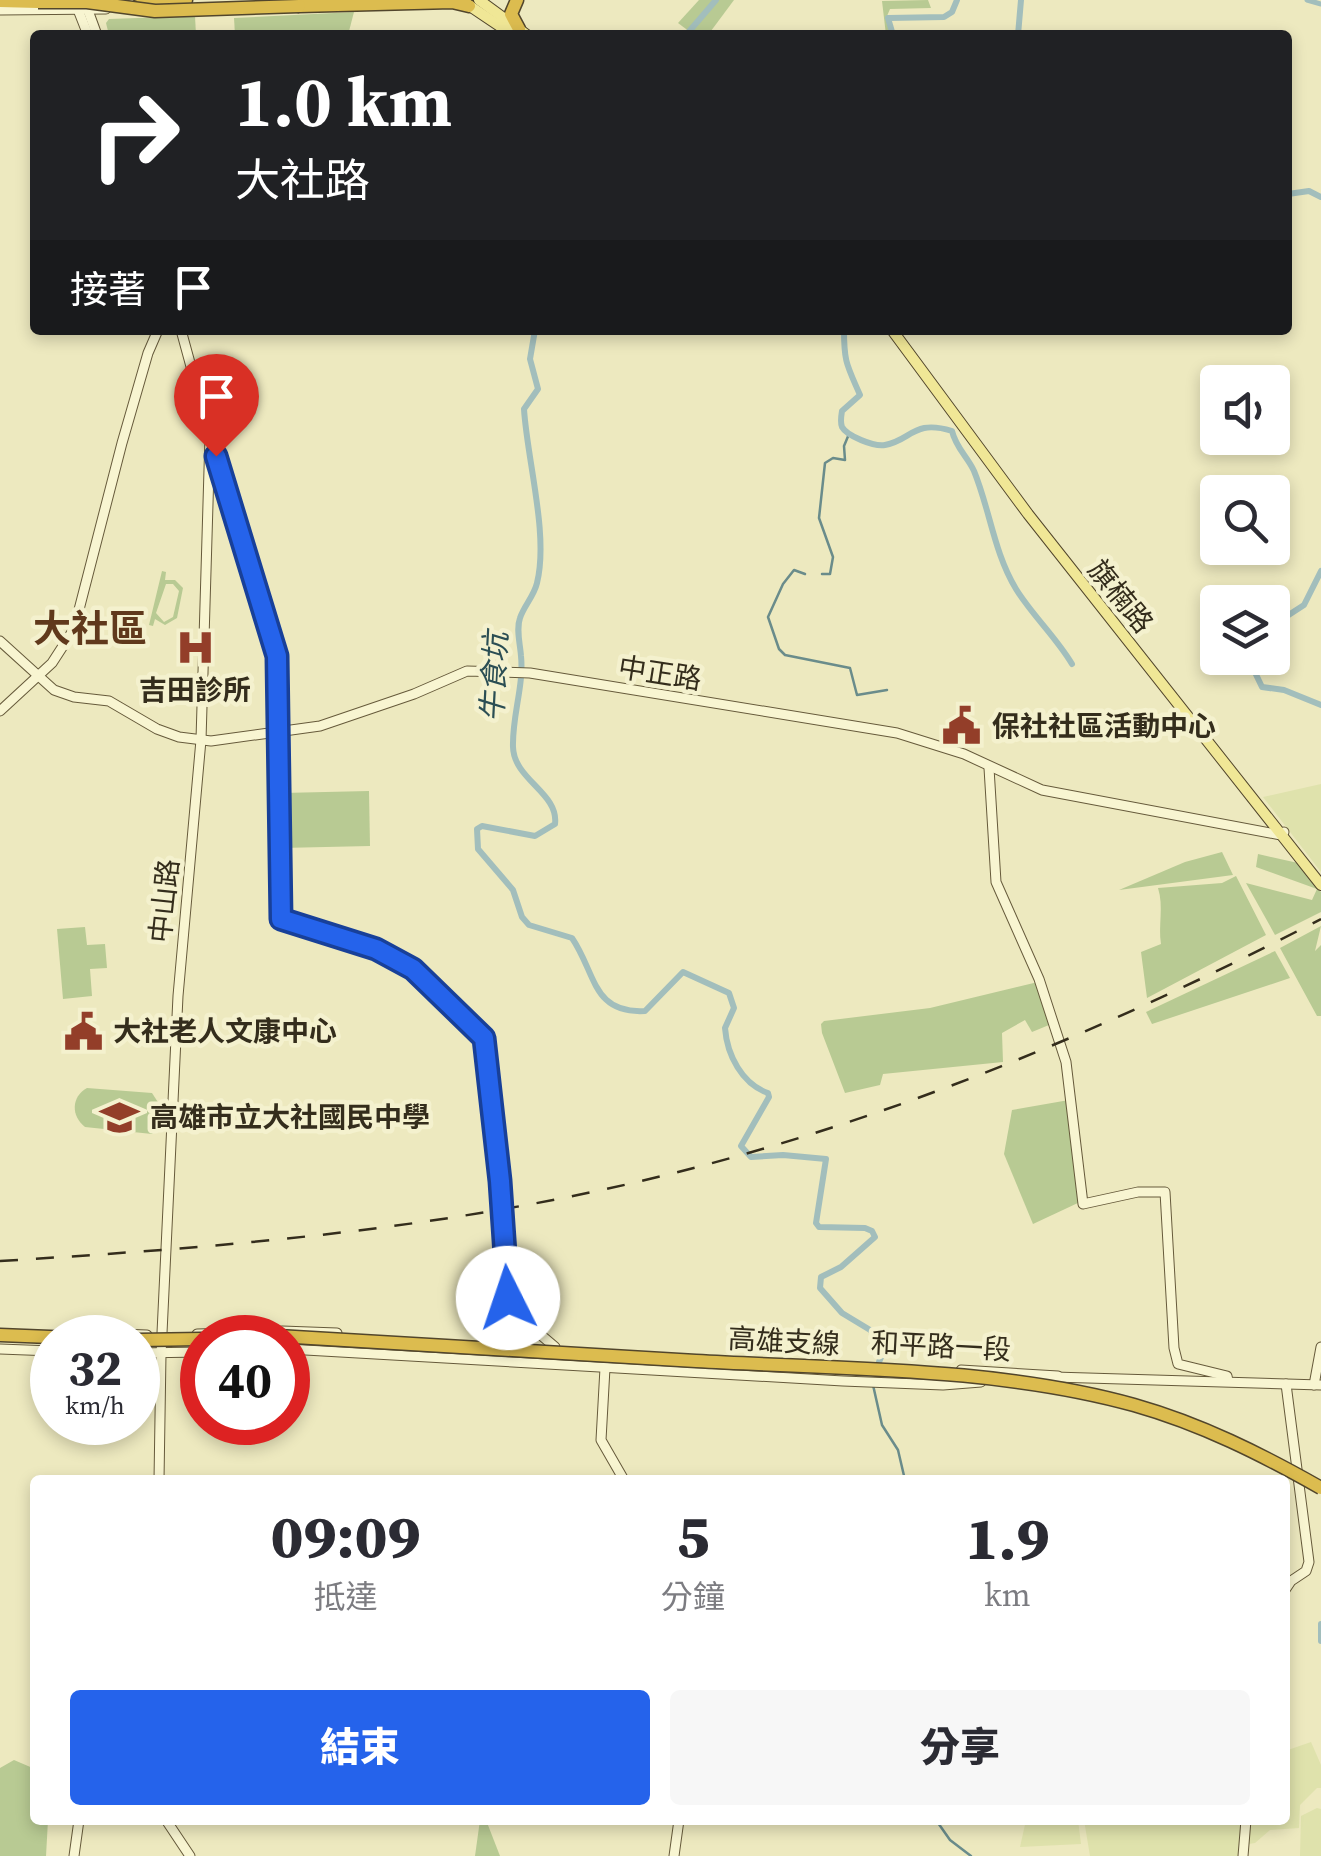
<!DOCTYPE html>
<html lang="zh-TW">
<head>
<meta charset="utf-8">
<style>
	body { margin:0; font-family:"Source Serif 4","Noto Sans TC",serif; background:#f7f7f7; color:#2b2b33; height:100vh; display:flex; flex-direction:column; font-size:38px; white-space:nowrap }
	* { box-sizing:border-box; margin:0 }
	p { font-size:32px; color:#7c7c81 }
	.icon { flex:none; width:55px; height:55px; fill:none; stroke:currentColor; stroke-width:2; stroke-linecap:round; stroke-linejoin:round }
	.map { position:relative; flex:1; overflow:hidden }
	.drawer { position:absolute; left:30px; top:1475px; width:1260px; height:350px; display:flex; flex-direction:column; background:#fff; border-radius:10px; box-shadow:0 5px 15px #0003 }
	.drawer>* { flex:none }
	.banner { position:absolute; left:30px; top:30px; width:1262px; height:305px; border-radius:10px; box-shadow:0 5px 15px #0003; background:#202124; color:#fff; overflow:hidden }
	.fabs { position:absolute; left:1200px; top:365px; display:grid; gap:20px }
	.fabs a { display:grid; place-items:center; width:90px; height:90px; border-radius:10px; background:#fff; box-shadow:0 5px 15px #0003; font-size:50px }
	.speed { position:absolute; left:30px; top:1315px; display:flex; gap:20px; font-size:50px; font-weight:700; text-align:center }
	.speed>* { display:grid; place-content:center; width:130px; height:130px; border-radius:50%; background:#fff; box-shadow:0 5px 15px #0003; line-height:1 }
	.speed small { font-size:25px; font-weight:400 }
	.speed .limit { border:15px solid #d22; background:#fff; color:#111 }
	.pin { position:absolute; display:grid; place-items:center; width:85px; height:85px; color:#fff; margin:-102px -42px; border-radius:50% 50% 50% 0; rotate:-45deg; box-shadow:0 0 10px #0007 }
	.pin .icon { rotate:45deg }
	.me { position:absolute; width:110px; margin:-55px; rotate:356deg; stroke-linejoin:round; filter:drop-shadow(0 0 8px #0008) }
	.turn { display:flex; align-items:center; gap:35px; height:210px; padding:0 40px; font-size:45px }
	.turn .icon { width:130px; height:130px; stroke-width:2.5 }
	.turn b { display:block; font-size:70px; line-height:85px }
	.then { display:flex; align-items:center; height:95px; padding:0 40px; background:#0003; gap:20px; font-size:38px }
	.eta { display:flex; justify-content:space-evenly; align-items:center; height:170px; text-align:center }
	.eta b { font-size:60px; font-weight:800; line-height:70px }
	.cta { display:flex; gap:20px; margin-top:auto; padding:20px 40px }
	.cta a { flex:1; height:115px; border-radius:10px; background:#2563eb; color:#fff; font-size:40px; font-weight:800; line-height:115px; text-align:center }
	.cta a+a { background:#f7f7f7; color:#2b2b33 }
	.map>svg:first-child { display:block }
	.farmland { fill:#dfe2ac }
	.green { fill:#b8ca93; fill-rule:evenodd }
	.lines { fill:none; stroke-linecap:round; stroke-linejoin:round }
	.stream { stroke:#6a8c8b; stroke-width:2.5 }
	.canal { stroke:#a2bebc; stroke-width:5 }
	.river { stroke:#a2bebc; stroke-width:6 }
	.secondary-casing { stroke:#665a3b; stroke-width:11 }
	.primary-casing { stroke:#52462c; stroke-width:12 }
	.highway-casing { stroke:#52462c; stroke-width:15 }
	.secondary { stroke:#f8f5d1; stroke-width:9 }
	.primary { stroke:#f0e796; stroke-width:10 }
	.highway { stroke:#dcbc4f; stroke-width:12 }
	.rail { stroke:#342d1c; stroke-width:2.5; stroke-dasharray:18 18; stroke-linecap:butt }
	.highway-bridge-casing { stroke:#52462c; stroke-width:15; stroke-linecap:butt }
	.highway-bridge { stroke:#dcbc4f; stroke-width:12 }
	.route-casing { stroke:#184099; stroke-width:25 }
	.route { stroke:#2563eb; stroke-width:18 }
	.labels { text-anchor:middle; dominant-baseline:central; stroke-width:9; stroke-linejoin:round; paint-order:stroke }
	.street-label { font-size:28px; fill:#342d1c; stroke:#f4f1ce }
	.poi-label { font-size:28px; font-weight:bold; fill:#342d1c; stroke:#f4f1ce; text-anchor:start }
	.water-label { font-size:30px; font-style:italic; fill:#2b4e54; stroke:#f4f1ce }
	.district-label { font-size:38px; font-weight:bold; fill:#60391c; stroke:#f4f1ce }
</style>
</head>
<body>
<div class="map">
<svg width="1321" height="1856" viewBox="0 0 1321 1856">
	<rect width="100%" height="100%" fill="#ede9bf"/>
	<g class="farmland">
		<polygon points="1321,784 1321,872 1263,797"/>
		<polygon points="1311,1742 1321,1765 1321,1788 1317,1788 1300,1805 1299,1828 1270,1830 1255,1843 1249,1844 1250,1820 1285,1820 1285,1751"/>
		<polygon points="1317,1808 1321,1809 1321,1856 1300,1856 1301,1816"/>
		<polygon points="1026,1820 1078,1820 1081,1844 1020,1847"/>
		<polygon points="1084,1820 1242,1820 1240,1856 1090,1856"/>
	</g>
	<g class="green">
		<polygon points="699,0 734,0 708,35 694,35 678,23"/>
		<polygon points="928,0 931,8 890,9 887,16 890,35 886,35 882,1"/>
		<polygon points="354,12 348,35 235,35 234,18"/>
		<polygon points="195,16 196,35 109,35 106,23 109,19"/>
		<path d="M162,571L166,572L165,580H175L183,588L177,618L165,625L155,619L153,626L149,625ZM173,584L179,591L173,617L164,622L156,613L166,584Z"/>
		<polygon points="369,791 370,846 281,848 282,793"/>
		<polygon points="1222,852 1233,875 1119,890 1185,862"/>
		<polygon points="1258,854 1298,863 1321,892 1321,912 1275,935 1246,883 1312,900 1317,889 1256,867"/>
		<path d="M1236,876L1266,935L1147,998L1141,952L1161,944C1158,925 1164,907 1158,888L1222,883Z"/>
		<polygon points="1321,926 1315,951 1321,945 1321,1016 1317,1016 1280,948"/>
		<polygon points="85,927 87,945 105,944 107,968 90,969 92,996 63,999 57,929"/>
		<polygon points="1275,951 1290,978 1152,1024 1146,1012"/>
		<polygon points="1038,982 1049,1025 1032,1032 1025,1020 1002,1033 1003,1062 883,1074 880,1085 845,1093 822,1033 821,1024 824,1021 930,1008"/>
		<path d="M87,1088L152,1093L163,1110L160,1124L152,1134L85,1127C71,1116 71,1097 87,1088Z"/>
		<polygon points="1069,1100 1080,1202 1033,1224 1004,1154 1012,1110"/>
		<polygon points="14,1760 35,1769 35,1820 48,1820 46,1856 0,1856 0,1768"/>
		<polygon points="480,1820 486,1820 500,1856 475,1856"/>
	</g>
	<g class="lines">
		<g class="stream">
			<polyline points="805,574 794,570 783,584 768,617 779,649 785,655 850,668 857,695 887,690"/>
			<polyline points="822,574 830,574 833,557 819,518 825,463 833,458 845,460 844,446 849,434"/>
			<polyline points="873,1385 882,1425 898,1450 905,1480"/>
			<polyline points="936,1820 950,1840 971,1856"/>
		</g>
		<polyline class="canal" points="1307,0 1321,4"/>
		<g class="river">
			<polyline points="686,35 716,0"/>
			<polyline points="893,35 888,18 944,17 952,12 957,0"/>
			<polyline points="1018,35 1021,0"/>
			<polyline points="1288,194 1309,191 1321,197"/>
			<path d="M535,330L530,359L538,389L524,409C527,459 549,535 537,583C534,596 524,606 520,618C516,629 520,643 521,656C524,686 512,716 513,747C514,780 559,793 555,824L535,836L482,826L477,829L478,849L513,890L522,917L529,925L572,938C596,973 592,1014 645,1011L683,972L729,993L734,1008L725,1028C727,1055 742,1084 768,1093L769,1097L741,1146L751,1157L783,1155L826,1159L816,1223L819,1227L865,1228L872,1231L875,1237L841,1267L821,1277L820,1288L842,1313L885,1339L886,1345L879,1362"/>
			<path d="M844,330C844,363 847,365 860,395L842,411C841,417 840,422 842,427C847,436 874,447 885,445C912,440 913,419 952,431C956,448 967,456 974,471C990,510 994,553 1016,589C1032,615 1056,637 1072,664"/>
			<polyline points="1272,639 1279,634 1284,618 1304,605 1321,571"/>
			<polyline points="1253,658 1250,662 1262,687 1284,690 1321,705"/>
			<polyline points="1321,1624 1321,1641"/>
		</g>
		<defs>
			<g id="secondary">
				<polyline points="86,5 97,35"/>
				<polyline points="77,7 88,35"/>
				<polyline points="0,10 106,9"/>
				<polyline points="212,443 277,656 281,919 376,949 413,969 484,1039 501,1181 509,1308 555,1347"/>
				<polyline points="0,641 54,690 74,697 109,701 157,729 179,737 211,741 320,726 414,694 467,671 530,673 897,733 964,754 1042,790 1281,835 1284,832"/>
				<polyline points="0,711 52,663 74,629 122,443 148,353 158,330"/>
				<polyline points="989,768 996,882 1039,979 1066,1062 1083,1204 1138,1192 1165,1192 1174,1348 1178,1364 1227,1376 1228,1381"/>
				<polyline points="282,1331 337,1333"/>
				<polyline points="67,1332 147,1335"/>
				<polyline points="197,1334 232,1333"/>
				<polyline points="0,1349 52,1351"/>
				<polyline points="288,1349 843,1381 943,1385 981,1382"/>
				<polyline points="138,1353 202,1352"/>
				<polyline points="605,1368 601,1440 624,1480"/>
				<polyline points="961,1370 1058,1376"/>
				<polyline points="1054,1377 1321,1385"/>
				<polyline points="1314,1385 1321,1347"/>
				<polyline points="159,1480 161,1354 178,996 201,740 210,436 181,330"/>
				<polyline points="1285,1590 1291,1581 1306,1571 1309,1562 1286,1384"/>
				<polyline points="166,1820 190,1856"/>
				<polyline points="74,1856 79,1820"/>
				<polyline points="674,1856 679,1820"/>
				<polyline points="1243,1856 1246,1820"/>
			</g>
			<g id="primary">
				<polyline points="479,0 527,35"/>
				<polyline points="464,2 513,35"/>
				<polyline points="892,330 1028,514 1321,885"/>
			</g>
			<g id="highway">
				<polyline points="517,0 511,14 519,29"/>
				<polyline points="0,1 38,2"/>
				<polyline points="138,6 186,0"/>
				<polyline points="299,6 452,2 469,6"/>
				<polyline points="0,1335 75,1338"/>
			</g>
		</defs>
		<use href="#secondary" class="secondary-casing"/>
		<use href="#primary" class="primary-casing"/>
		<use href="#highway" class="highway-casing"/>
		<use href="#secondary" class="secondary"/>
		<use href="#primary" class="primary"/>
		<use href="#highway" class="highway"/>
		<path class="rail" d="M0,1261C227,1247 453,1229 674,1173C901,1116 1114,1026 1321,919"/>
		<defs>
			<g id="highway-bridge">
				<polyline points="38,2 87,2 155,11 299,6"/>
				<path d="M224,1338L278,1336C418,1344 557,1354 696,1361C837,1369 998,1367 1134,1405C1201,1424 1261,1454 1321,1488"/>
				<polyline points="138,1340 202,1339"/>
			</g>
		</defs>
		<use href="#highway-bridge" class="highway-bridge-casing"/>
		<use href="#highway-bridge" class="highway-bridge"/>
	</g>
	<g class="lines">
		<defs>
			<polyline id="route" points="216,456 277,656 281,919 376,949 413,969 484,1038 500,1181 508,1298"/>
		</defs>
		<use href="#route" class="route-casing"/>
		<use href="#route" class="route"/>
	</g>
	<defs>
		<symbol id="hospital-bare" viewBox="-9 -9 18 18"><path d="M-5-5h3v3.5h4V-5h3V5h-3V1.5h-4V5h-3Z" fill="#933e29" stroke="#f4f1ce" stroke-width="2.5" paint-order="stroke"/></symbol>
		<symbol id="civic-bare" viewBox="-9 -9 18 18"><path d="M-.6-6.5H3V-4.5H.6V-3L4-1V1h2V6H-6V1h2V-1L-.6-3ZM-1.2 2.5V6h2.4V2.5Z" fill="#933e29" stroke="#f4f1ce" stroke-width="2.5" paint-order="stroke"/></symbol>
		<symbol id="school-bare" viewBox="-9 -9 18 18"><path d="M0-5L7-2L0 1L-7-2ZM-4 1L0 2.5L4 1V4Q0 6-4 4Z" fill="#933e29" stroke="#f4f1ce" stroke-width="2.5" paint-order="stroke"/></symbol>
	</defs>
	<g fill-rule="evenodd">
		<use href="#hospital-bare" x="168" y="620" width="55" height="55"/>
		<use href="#civic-bare" x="934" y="698" width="55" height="55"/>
		<use href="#civic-bare" x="56" y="1004" width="55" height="55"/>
		<use href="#school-bare" x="92" y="1090" width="55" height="55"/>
	</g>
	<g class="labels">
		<g class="street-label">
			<text transform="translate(1121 596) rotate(51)">旗楠路</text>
			<text transform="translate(660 673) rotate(9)">中正路</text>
			<text transform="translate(164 901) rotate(-84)">中山路</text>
			<text transform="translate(784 1341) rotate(3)">高雄支線</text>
			<text transform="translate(941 1346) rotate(3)">和平路一段</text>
		</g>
		<g class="poi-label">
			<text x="195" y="690" text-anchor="middle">吉田診所</text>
			<text x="992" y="726">保社社區活動中心</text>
			<text x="113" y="1031">大社老人文康中心</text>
			<text x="150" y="1117">高雄市立大社國民中學</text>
		</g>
		<g class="water-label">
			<text transform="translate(494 677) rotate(-87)">牛食坑</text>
		</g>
		<g class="district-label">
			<text x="90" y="629">大社區</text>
		</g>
	</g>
</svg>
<div class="fabs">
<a><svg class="icon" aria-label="sound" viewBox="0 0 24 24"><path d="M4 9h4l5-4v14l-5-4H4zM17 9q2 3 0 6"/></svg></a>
<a><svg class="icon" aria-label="search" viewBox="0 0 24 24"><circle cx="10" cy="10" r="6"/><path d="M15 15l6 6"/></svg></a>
<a><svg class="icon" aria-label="layers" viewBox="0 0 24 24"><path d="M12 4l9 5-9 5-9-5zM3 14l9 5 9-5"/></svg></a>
</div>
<div class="speed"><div>32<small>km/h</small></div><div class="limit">40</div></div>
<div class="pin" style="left:216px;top:456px;background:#d93025"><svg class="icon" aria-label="arrive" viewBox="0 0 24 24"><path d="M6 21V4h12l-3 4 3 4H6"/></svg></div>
<svg class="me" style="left:508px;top:1298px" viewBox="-20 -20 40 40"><circle r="19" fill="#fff"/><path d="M0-13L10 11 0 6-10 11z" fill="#2563eb"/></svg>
<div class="banner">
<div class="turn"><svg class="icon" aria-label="right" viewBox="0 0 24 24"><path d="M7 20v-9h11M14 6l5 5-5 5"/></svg><div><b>1.0 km</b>大社路</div></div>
<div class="then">接著<svg class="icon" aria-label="arrive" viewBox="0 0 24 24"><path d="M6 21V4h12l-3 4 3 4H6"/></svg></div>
</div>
<section class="drawer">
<div class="eta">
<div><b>09:09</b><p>抵達</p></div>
<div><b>5</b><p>分鐘</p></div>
<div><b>1.9</b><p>km</p></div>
</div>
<div class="cta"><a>結束</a><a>分享</a></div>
</section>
</div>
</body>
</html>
